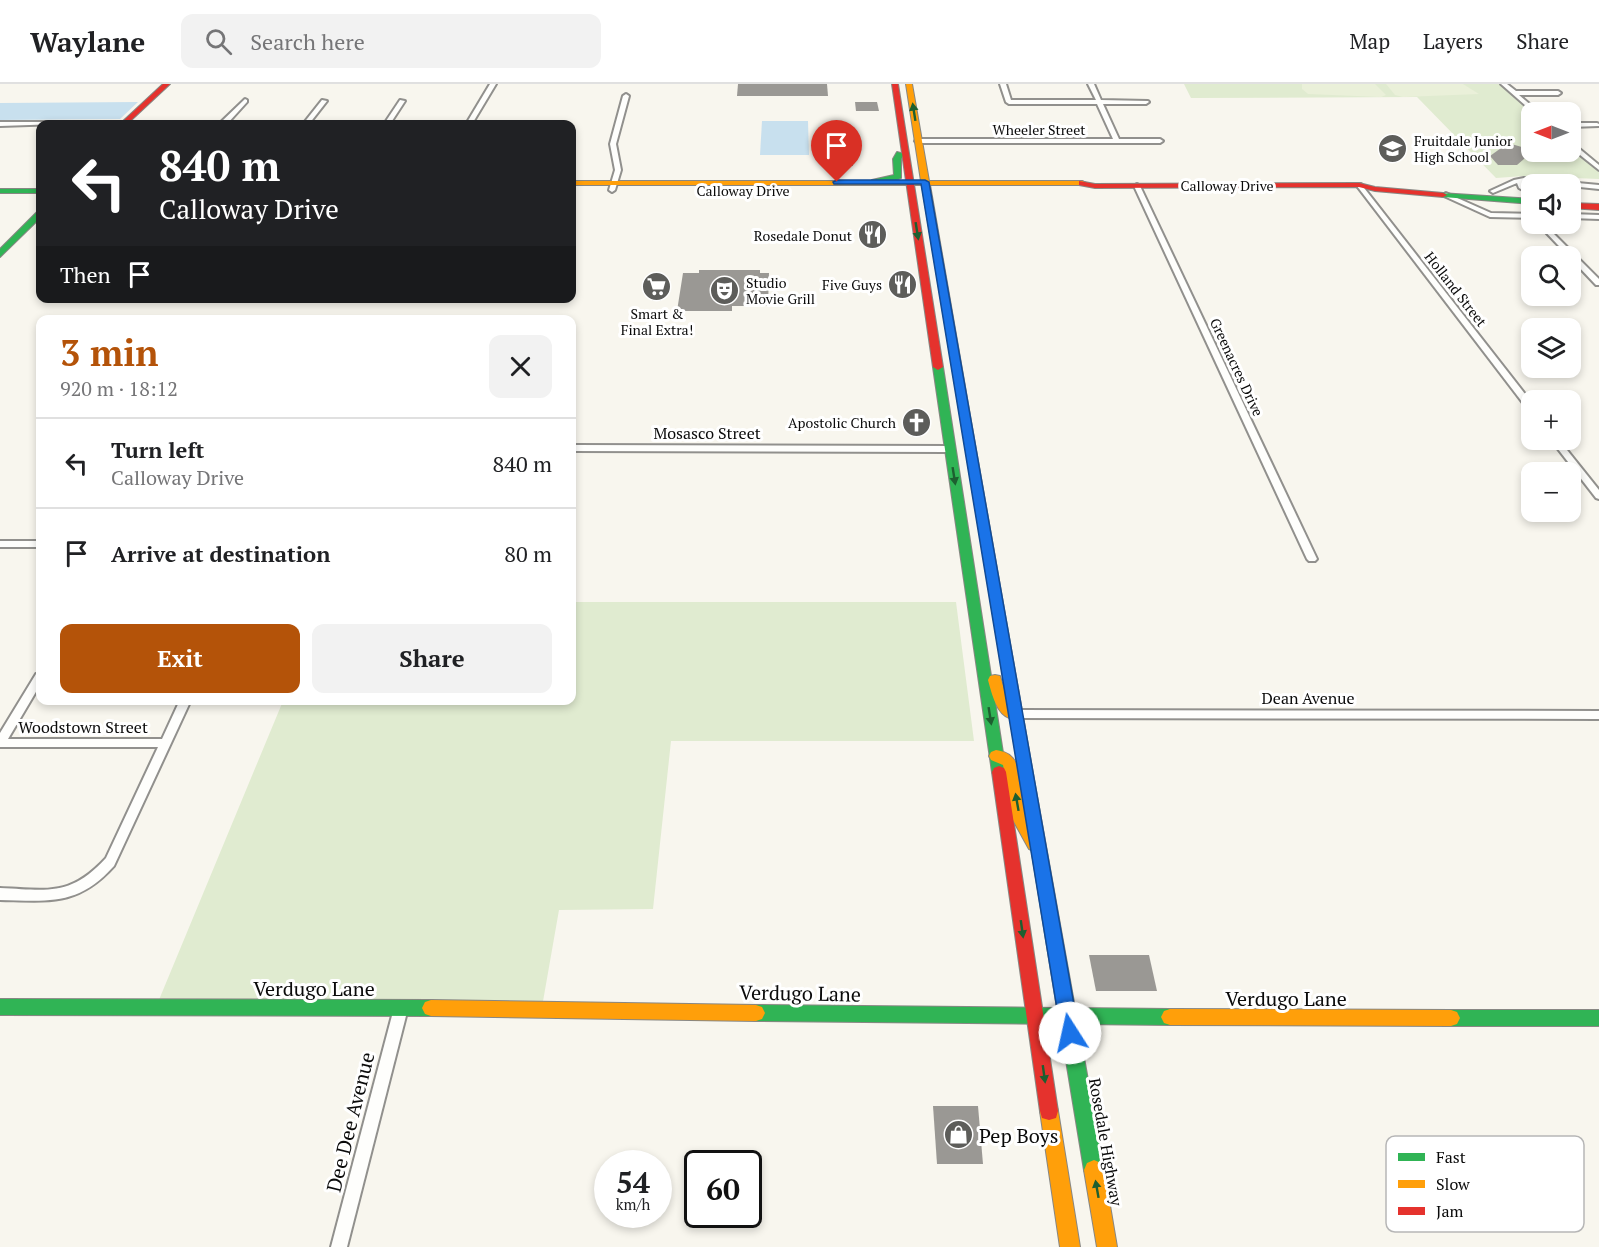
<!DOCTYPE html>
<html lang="en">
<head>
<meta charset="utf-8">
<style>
	body { margin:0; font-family:"PT Serif",serif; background:#f2f2f2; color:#202124; height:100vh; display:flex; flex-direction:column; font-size:22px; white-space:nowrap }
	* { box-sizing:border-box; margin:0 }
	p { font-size:20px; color:#757577 }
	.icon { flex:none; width:33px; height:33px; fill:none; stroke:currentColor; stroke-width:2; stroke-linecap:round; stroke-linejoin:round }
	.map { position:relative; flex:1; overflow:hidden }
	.side { position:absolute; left:36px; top:231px; width:540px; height:390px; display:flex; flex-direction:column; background:#fff; border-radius:12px; box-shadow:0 3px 9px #0003 }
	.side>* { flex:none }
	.hud { position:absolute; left:36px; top:36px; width:540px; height:183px; border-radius:12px; box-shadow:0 3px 9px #0003; background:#202124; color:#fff; overflow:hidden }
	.needle { width:39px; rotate:270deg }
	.controls { position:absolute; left:1521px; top:18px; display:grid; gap:12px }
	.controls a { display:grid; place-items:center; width:60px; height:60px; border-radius:12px; background:#fff; box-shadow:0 3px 9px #0003; font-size:30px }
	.speed { position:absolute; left:594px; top:1066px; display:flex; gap:12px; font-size:30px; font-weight:700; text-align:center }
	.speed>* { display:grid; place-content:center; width:78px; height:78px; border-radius:50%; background:#fff; box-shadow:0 3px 9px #0003; line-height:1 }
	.speed small { font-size:15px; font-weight:400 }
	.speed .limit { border:3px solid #111; border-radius:9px; background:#fff; color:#111 }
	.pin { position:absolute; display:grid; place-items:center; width:51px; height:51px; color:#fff; margin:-62px -26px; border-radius:50% 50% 50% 0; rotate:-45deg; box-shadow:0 0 6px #0007 }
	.pin .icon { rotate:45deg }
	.me { position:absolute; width:66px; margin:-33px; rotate:350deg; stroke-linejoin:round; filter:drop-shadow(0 0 4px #0008) }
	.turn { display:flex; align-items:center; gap:21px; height:126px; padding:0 24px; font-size:27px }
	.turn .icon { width:78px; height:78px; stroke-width:2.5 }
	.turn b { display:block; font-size:42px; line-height:51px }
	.then { display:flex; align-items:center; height:57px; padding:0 24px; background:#0003; gap:12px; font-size:22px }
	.round { display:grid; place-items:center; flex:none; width:63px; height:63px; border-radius:12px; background:#f2f2f2 }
	.head { display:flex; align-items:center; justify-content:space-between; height:102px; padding:0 24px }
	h1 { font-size:36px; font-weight:600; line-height:45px; color:#b45309 }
	.button { display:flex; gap:12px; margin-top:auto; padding:12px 24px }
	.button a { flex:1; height:69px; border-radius:12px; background:#b45309; color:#fff; font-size:24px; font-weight:600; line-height:69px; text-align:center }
	.button a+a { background:#f2f2f2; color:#202124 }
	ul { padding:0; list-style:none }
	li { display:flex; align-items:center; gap:18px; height:90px; padding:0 24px; border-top:2px solid #e0e0e0 }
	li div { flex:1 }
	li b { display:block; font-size:22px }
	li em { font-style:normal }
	header { display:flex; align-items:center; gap:36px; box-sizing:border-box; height:84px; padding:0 30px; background:#fff; border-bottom:2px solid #e0e0e0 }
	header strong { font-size:28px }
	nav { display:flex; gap:33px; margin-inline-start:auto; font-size:21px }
	.search { width:420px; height:54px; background:#f2f2f2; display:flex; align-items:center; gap:15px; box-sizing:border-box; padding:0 21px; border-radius:12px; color:#757577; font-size:22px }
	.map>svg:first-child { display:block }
	.green { fill:#e0ebd0 }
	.pitch { fill:#eaf0d9 }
	.water { fill:#c8e0ee }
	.building { fill:#9a9894 }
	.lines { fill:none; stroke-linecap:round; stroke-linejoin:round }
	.street-casing { stroke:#91908d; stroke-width:4 }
	.fast-casing { stroke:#888783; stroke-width:2 }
	.slow-casing { stroke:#888783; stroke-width:2 }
	.jam-casing { stroke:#888783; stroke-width:2 }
	.street { fill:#fefefc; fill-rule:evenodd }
	.fast { fill:#30b455; fill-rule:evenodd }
	.slow { fill:#ff9f0a; fill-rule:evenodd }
	.jam { fill:#e5322d; fill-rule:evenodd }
	.oneway { fill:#1d5f30 }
	.route { fill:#1a73e8; stroke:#114b97; stroke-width:1.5 }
	.labels { text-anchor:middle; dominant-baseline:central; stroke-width:6; stroke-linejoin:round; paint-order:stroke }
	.far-street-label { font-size:14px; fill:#0a0a0a; stroke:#fff }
	.far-poi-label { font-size:14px; fill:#0a0a0a; stroke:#fff; text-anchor:end }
	.street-label { font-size:16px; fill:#0a0a0a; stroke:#fff }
	.near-street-label { font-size:20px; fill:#0a0a0a; stroke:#fff }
	.near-poi-label { font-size:20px; fill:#0a0a0a; stroke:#fff; text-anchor:start }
	.key { fill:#fff; stroke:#b6b6b6; stroke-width:1.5 }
	.key-label { font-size:16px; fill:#0a0a0a }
</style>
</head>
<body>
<header>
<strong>Waylane</strong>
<div class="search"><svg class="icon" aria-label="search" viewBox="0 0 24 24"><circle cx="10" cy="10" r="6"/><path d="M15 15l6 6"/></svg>Search here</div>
<nav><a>Map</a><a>Layers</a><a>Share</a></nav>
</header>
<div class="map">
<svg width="1599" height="1163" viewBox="0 0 1599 1163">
	<rect width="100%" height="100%" fill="#f8f6ee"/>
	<g class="green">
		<polygon points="1184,0 1500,0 1533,28 1532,68 1570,68 1571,60 1599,85 1599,95 1524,92 1496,94 1417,13 1191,14"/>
		<polygon points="572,518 956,518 974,657 671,657 653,825 559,826 542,923 156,923 283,617 572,616"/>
	</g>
	<g class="pitch">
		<polygon points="1302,0 1375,0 1386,11 1381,13 1308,10 1302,5"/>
		<polygon points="1386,0 1463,0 1479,10 1403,13 1395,11"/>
	</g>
	<g class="water">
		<polygon points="138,18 120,35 0,36 0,19"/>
		<polygon points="762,37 808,37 809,71 760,71"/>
	</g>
	<g class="building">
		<polygon points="738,0 827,0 828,12 737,12"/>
		<polygon points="855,18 877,18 879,27 856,27"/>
		<polygon points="1508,59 1532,66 1532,68 1517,81 1498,81 1490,72"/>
		<polygon points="822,63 852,63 853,82 823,82"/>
		<polygon points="699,186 760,186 760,189 769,189 768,222 732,222 732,227 677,227 683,189 699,189"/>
		<polygon points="1089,871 1149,871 1157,907 1096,907"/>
		<polygon points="933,1022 978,1022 983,1080 937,1080"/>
	</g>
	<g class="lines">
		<defs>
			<g id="street">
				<polygon points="490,0 496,0 472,40 466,40"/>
				<polygon points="1000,0 1006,0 1011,16 1096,16 1088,0 1094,0 1101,16 1148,17 1149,18 1146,20 1103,20 1119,55 1160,55 1163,57 1160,59 918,59 915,57 918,55 1113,55 1097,20 1009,20 1006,18"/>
				<polygon points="1501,0 1507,0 1516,7 1558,7 1561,9 1558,11 1519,11 1539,28 1533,28"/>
				<polygon points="626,10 629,12 616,60 621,86 615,106 612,108 609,106 615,86 610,60 623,12"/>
				<polygon points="245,15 247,16 247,18 227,40 175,40 178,38 221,38"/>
				<polygon points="322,16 327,17 309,40 303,40"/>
				<polygon points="400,16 405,17 390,40 384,40"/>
				<polygon points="0,38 56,38 59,40 0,42"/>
				<polygon points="1570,39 1597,39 1599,40 1599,42 1570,43"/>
				<polygon points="1570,57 1599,81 1599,86 1570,63"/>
				<polygon points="1524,94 1599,101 1599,105 1570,102 1570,100 1525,98 1523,100 1524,102 1532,106 1532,111 1519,104 1517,99 1493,109 1490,107 1514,96"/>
				<polygon points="1137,100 1140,102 1317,475 1315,477 1309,477 1307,475 1134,102"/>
				<polygon points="1357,100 1361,100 1532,319 1532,327 1529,327 1357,102"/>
				<polygon points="1446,109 1491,129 1532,130 1532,134 1490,133 1444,112 1443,111"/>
				<polygon points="1570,130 1599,131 1599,135 1570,134"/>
				<polygon points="1538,140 1544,140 1599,195 1599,201 1596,201"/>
				<polygon points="1551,356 1559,356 1599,406 1599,415 1596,414"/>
				<polygon points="572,361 950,362 954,365 950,368 572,367"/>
				<rect x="0" y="457" width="40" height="6"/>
				<path d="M40,589V601L8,655H162L180,616H191L114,782C78,822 50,817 0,816V804C48,806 70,813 106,774L158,663H0V649L36,590Z"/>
				<polygon points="1016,626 1599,627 1599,635 1016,634 1012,633 1011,630 1012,627"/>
				<polygon points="401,918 406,919 408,924 347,1163 331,1163 394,924 396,919"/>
			</g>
			<g id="fast">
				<polygon points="897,68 904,70 901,75 901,94 890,98 872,100 872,96 894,91 893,75"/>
				<rect x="0" y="105" width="40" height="4"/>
				<polygon points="1440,109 1532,115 1532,120 1443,113 1439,111"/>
				<polygon points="37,128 40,128 40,134 0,173 0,165"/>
				<polygon points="938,280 943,283 1006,688 1004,692 999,694 994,692 992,688 933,283"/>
				<polygon points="1028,695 1033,697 1035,701 1075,924 1170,925 1176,927 1179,933 1176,939 1170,941 1078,940 1104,1086 1101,1093 1094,1096 1087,1093 1084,1086 1060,940 756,937 750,935 747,929 750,923 756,921 1057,924 1021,701 1023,697"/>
				<polygon points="0,915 431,916 437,918 440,924 437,930 431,932 0,931"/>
				<polygon points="1451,926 1599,926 1599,942 1451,942 1445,940 1442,934 1445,928"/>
			</g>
			<g id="slow">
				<polygon points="906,0 912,0 929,97 1082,97 1086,99 1082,101 930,101 972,343 967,346 962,343 922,101 572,101 572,97 921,97"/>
				<path d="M995,591L1000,592L1008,618L1021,626L1023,630L1021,634C999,641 992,611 988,596L990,592Z"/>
				<path d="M996,666C1028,670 1020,709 1028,734C1031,743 1038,751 1042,760L1039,765L1034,767L1029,765L1013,736L1003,681L991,676L989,672L991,668Z"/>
				<polygon points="431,916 756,921 762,923 765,929 762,935 756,937 431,932 425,930 422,924 425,918"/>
				<polygon points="1170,925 1451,926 1457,928 1460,934 1457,940 1451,942 1170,941 1164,939 1161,933 1164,927"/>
				<polygon points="1049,1018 1056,1020 1058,1027 1080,1163 1060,1163 1040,1027 1042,1020"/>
				<polygon points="1094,1076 1101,1079 1104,1086 1117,1163 1097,1163 1084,1086 1087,1079"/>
			</g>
			<g id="jam">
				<polygon points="163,0 170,0 127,40 120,40"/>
				<polygon points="892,0 898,0 943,283 938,286 933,283"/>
				<polygon points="1079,97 1095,100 1359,99 1375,103 1443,109 1447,111 1443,113 1375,107 1359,103 1095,104 1079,101"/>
				<polygon points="1570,119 1599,120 1599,126 1570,124"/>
				<polygon points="967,340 972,343 1035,701 1033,705 1028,707 1023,705 1021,701 962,343"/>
				<polygon points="999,682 1004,684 1006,688 1058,1027 1056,1034 1049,1036 1042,1034 1040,1027 992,688 994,684"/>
			</g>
		</defs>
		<use href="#street" class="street-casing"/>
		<use href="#fast" class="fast-casing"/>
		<use href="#slow" class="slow-casing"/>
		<use href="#jam" class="jam-casing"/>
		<use href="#street" class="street"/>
		<use href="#fast" class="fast"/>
		<use href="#slow" class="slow"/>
		<use href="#jam" class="jam"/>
	</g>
	<defs><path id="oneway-solid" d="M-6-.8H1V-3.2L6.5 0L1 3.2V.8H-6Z" transform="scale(1.5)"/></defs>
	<g class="oneway">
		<use href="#oneway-solid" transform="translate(914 28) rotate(-99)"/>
		<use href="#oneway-solid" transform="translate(917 147) rotate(81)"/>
		<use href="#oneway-solid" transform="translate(954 392) rotate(81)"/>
		<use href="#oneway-solid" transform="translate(990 632) rotate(81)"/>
		<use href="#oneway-solid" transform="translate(1017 718) rotate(-100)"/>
		<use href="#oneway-solid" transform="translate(1022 845) rotate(82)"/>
		<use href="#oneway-solid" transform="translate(1044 990) rotate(82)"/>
		<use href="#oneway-solid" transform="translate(1097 1105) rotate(-100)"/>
	</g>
	<polygon class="route" points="837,96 925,96 929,98 1079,949 1077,955 1070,958 1064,955 1061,949 921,100 834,100 833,98"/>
	<defs>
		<symbol id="school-disc" viewBox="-11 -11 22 22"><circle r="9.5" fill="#5d5d5a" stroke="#fff"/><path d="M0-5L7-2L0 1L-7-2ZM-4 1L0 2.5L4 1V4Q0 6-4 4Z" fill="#fff"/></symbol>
		<symbol id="restaurant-disc" viewBox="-11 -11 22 22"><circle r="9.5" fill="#5d5d5a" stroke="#fff"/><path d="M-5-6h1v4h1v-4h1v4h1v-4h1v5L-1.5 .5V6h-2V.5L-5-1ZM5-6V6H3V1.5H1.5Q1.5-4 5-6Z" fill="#fff"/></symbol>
		<symbol id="supermarket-disc" viewBox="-11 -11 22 22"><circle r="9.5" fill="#5d5d5a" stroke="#fff"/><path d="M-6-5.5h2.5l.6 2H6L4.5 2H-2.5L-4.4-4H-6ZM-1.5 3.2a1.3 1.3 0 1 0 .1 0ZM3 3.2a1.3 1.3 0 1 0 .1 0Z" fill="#fff"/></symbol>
		<symbol id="theatre-disc" viewBox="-11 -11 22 22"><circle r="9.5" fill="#5d5d5a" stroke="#fff"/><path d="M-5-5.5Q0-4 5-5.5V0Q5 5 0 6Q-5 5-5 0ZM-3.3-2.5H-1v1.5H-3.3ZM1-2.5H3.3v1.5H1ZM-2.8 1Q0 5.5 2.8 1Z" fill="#fff"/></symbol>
		<symbol id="church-disc" viewBox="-11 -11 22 22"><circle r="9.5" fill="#5d5d5a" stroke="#fff"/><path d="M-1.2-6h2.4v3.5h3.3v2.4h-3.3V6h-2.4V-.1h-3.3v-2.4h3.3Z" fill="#fff"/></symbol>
		<symbol id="shop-disc" viewBox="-11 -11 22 22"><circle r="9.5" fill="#5d5d5a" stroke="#fff"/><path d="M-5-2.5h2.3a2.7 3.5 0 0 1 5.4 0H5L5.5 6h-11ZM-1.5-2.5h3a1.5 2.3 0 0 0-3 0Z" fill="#fff"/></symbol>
	</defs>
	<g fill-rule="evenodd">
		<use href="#school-disc" x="1376" y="48" width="33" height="33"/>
		<use href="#restaurant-disc" x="856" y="134" width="33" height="33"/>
		<use href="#restaurant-disc" x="886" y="184" width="33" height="33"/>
		<use href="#supermarket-disc" x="640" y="186" width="33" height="33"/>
		<use href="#theatre-disc" x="708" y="190" width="33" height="33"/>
		<use href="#church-disc" x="900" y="322" width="33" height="33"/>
		<use href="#shop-disc" x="942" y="1034" width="33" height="33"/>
	</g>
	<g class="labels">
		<g class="far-street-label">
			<text x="1039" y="45">Wheeler Street</text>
			<text x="1227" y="101">Calloway Drive</text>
			<text x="743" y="106">Calloway Drive</text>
			<text transform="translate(1456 205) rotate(52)">Holland Street</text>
			<text transform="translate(1237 283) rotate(65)">Greenacres Drive</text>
		</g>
		<g class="far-poi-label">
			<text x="1414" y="56" text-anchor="start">Fruitdale Junior<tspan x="1414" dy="16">High School</tspan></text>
			<text x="852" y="151">Rosedale Donut</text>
			<text x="746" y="198" text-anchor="start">Studio<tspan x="746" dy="16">Movie Grill</tspan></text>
			<text x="882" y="200">Five Guys</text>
			<text x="657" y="229" text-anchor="middle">Smart &amp;<tspan x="657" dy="16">Final Extra!</tspan></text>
			<text x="896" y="338">Apostolic Church</text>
		</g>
		<g class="street-label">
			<text x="707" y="349">Mosasco Street</text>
			<text x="1308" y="614">Dean Avenue</text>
			<text x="83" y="643">Woodstown Street</text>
			<text transform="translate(1106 1058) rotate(80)">Rosedale Highway</text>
		</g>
		<g class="near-street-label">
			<text x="314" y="904">Verdugo Lane</text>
			<text transform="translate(800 909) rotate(1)">Verdugo Lane</text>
			<text x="1286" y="914">Verdugo Lane</text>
			<text transform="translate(350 1038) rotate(-76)">Dee Dee Avenue</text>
		</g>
		<g class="near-poi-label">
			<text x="979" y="1051">Pep Boys</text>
		</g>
	</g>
	<rect x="1386" y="1052" width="198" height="96" rx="9" class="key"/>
	<rect x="1398" y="1069" width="27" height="8" fill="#30b455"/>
	<rect x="1398" y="1096" width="27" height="8" fill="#ff9f0a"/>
	<rect x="1398" y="1123" width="27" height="8" fill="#e5322d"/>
	<g class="key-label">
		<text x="1436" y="1079">Fast</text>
		<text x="1436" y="1106">Slow</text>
		<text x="1436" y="1133">Jam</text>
	</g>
</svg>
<div class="controls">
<a><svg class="needle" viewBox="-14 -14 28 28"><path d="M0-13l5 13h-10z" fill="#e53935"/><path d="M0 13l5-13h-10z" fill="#757577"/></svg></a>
<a><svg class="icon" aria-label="sound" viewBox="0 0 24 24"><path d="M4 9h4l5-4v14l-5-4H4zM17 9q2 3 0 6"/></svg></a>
<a><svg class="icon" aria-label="search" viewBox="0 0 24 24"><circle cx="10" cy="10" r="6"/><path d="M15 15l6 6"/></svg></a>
<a><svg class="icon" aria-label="layers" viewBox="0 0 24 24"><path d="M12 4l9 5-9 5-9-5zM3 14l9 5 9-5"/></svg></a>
<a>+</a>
<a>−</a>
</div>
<div class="speed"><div>54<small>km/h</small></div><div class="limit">60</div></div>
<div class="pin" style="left:837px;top:98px;background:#d93025"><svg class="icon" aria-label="arrive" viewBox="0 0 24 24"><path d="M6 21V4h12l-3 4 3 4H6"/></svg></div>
<svg class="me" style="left:1070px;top:949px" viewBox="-20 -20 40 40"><circle r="19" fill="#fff"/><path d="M0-13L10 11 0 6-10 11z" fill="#1a73e8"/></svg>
<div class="hud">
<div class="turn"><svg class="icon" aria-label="left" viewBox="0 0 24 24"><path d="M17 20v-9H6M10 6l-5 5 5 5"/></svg><div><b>840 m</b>Calloway Drive</div></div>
<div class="then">Then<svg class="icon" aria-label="arrive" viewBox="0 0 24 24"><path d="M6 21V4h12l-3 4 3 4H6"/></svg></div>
</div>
<section class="side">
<div class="head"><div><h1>3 min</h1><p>920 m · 18:12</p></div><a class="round"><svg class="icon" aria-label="close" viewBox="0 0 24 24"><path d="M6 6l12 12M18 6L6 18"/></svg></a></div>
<ul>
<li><svg class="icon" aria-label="left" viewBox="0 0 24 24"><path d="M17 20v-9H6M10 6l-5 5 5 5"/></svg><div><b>Turn left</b><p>Calloway Drive</p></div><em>840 m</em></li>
<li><svg class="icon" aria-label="arrive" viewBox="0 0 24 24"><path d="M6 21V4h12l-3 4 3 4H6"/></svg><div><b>Arrive at destination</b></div><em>80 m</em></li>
</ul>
<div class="button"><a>Exit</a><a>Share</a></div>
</section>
</div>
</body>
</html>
